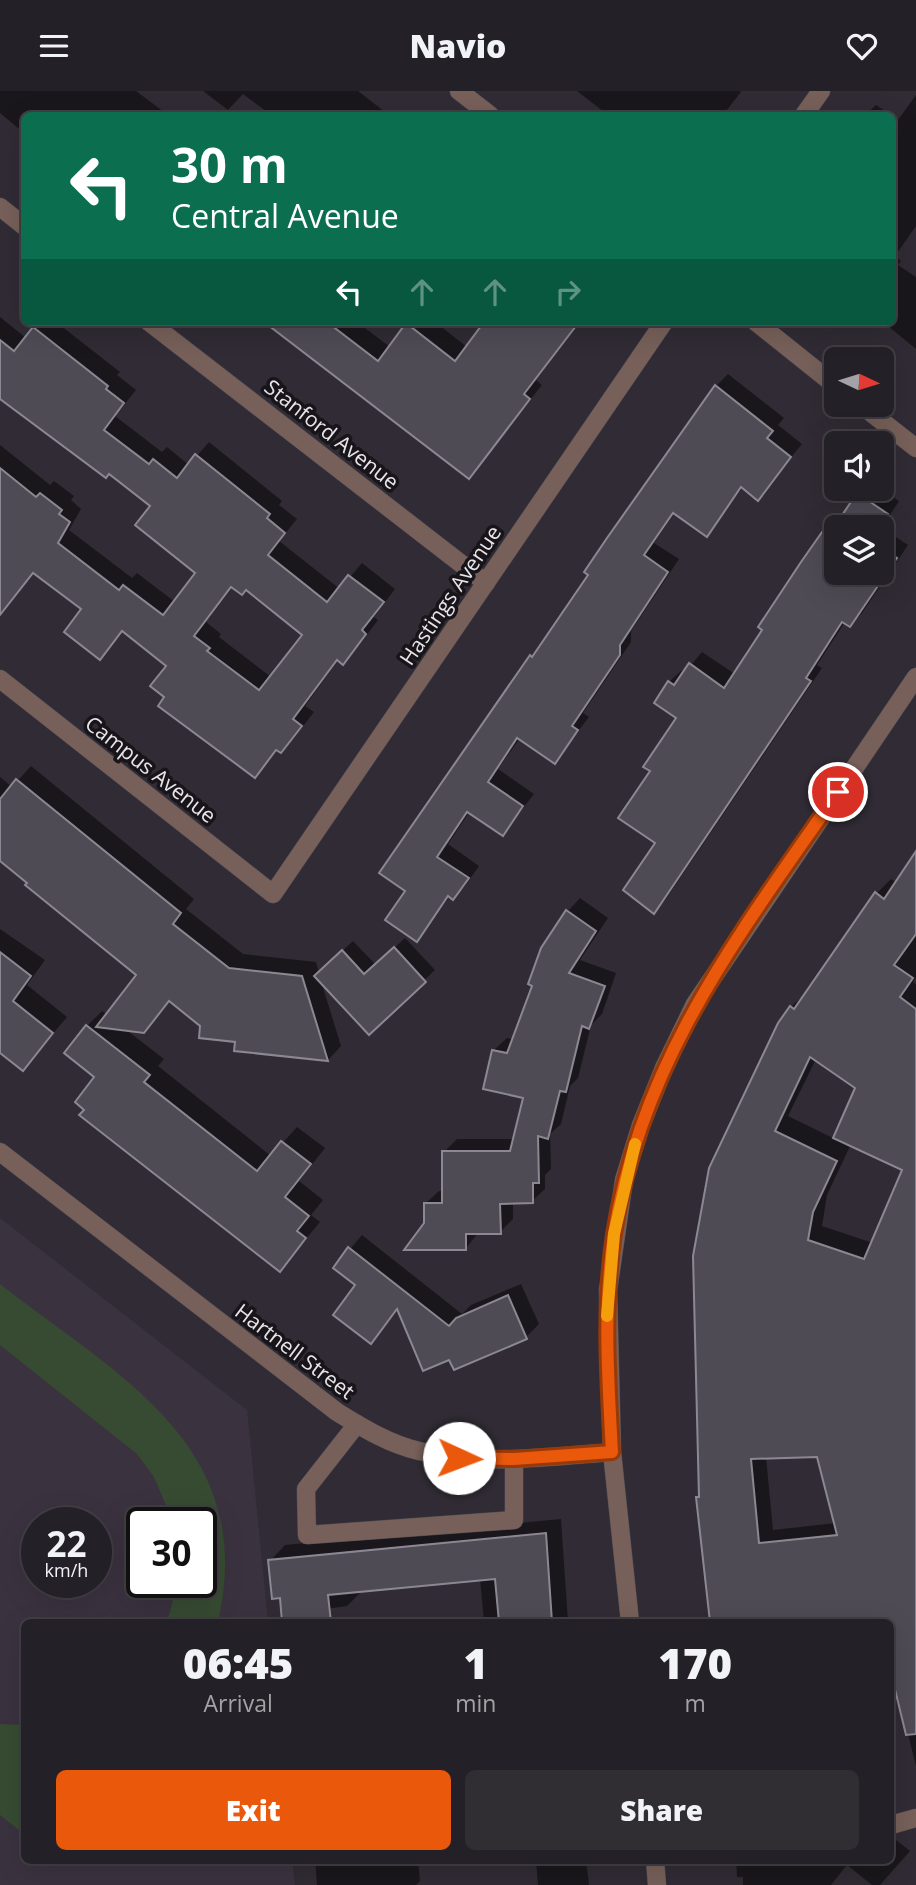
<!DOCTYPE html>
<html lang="en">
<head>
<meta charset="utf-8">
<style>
	body { margin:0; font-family:"Open Sans",sans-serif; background:#302d33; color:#f1f3f6; height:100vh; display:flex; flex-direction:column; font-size:26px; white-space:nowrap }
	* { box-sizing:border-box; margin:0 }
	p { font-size:23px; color:#a3a3a7 }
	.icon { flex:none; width:38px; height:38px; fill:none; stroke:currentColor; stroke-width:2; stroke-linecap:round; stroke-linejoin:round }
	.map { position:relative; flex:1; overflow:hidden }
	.panel { position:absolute; left:21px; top:1528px; width:873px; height:245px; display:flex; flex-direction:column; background:#242027; border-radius:10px; box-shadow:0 7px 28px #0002,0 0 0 2px #413e44 }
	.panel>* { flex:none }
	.banner { position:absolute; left:21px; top:21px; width:875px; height:214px; border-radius:10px; box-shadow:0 7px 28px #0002,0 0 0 2px #413e44; background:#0b6e4f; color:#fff; overflow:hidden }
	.needle { width:46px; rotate:94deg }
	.buttons { position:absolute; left:824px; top:256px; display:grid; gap:14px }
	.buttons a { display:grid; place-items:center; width:70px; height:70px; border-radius:10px; background:#242027; box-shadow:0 7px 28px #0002,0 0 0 2px #413e44; font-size:35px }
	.speed { position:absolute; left:21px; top:1416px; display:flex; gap:14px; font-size:35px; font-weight:700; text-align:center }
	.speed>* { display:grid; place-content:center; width:91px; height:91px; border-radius:50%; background:#242027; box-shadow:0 7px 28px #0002,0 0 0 2px #413e44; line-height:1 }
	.speed small { font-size:18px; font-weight:400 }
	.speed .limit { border:4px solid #111; border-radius:10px; background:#fff; color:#111 }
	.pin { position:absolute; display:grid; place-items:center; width:60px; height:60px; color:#fff; margin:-30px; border:4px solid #fff; border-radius:50%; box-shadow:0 2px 7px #0007 }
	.me { position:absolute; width:77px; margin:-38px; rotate:92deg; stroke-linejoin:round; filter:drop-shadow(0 0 5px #0008) }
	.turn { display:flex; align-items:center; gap:24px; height:147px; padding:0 35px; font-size:32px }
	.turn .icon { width:91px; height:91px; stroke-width:2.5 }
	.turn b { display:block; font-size:49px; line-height:60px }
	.lanes { display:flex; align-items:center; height:66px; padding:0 35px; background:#0003; justify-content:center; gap:35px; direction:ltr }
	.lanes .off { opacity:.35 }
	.eta { display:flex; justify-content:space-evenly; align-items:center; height:119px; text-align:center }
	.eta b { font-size:42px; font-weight:800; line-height:49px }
	.action { display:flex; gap:14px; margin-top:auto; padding:14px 35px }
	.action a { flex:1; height:80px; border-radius:10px; background:#ea580c; color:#fff; font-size:28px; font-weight:800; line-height:80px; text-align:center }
	.action a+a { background:#302d33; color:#f1f3f6 }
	header { display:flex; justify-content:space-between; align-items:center; height:91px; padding:0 35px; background:#242027; font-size:32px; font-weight:800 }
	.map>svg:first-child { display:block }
	.built { fill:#3b3240; fill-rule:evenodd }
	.green { fill:#374b32 }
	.shadow { fill:#0007; fill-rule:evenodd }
	.building { fill:#4f4b55; stroke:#8c8893; stroke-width:2; fill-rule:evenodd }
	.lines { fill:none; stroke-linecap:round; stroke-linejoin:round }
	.service-casing { stroke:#4d4951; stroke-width:19 }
	.minor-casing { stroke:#4d4951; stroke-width:19 }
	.tertiary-casing { stroke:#4d4951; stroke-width:19 }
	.service { stroke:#766059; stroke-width:18 }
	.minor { stroke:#766059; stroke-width:18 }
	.tertiary { stroke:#766059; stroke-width:18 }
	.route-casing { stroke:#983908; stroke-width:18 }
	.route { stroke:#ea580c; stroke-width:12 }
	.slow { stroke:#f59e0b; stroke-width:12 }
	.labels { text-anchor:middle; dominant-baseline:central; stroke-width:7; stroke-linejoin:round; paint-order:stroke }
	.street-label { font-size:21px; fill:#e8e4ea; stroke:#171519 }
</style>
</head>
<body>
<header><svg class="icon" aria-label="menu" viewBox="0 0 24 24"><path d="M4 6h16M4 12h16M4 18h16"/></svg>Navio<svg class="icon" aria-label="heart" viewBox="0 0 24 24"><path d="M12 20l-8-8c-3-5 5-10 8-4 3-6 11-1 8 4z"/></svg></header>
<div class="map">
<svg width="916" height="1794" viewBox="0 0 916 1794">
	<rect width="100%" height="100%" fill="#302b34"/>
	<path class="built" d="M0,1127L247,1319L268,1531H24V1769H292L295,1794H0ZM37,1432H96V1491H37ZM142,1432H201V1491H142Z"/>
	<g class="green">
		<path d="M0,1193C119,1286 258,1354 218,1531H167L178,1491H201V1432L173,1431L154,1386L137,1363L0,1254Z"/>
		<polygon points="0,1633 24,1634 24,1743 0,1724"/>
	</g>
	<g class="shadow">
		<polygon points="0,0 136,0 168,24 24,24 24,42 0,22"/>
		<polygon points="203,0 358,0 389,24 271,24 243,3 228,19"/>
		<polygon points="577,0 740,0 741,1 723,24 608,24"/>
		<polygon points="916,4 916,135 895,165 901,170 898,174 916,186 916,258 883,231 892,231 892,91 898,82 892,78 892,25 898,29"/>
		<polygon points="876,14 891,24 865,24"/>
		<path d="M0,226L26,247L40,231H56L120,281L117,284L136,299L115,325L162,361L167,356L189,374L209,351L282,410L279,414L297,428L279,450L340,498L362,472L395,498L374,526L378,529L356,558L343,571L339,568L305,615L314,621L294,647L281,660L278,658L255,684L167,606L168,574L123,539L100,566L83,518L35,481L14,504L0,493V354L50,394L54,390L74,405L71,409L81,418L69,439L132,487L137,482L175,511L198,481L153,414L0,294ZM233,495L246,497L304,543L271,586L219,546L221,543L206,531Z"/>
		<polygon points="268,231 357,231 390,256 410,231 435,231 467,256 487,231 580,231 536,289 542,294 468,386"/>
		<polygon points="728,283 784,327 778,334 802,353 758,407 743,396 707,443 675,421 654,452 679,468 631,540 631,551 583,622 589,626 555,670 520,647 498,678 534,703 503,743 470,720 448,753 479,775 465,795 453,807 450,805 417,848 407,799 531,565 543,553 716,295"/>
		<polygon points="864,397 880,397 899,410 882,436 836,436 836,481 882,481 882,437 908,454 862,522 850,534 845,531 817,574 822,577 666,808 654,821 657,752 652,680 679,627 656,611 669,591 682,579 685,581 702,561 735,583 803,472 824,442 836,430 839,432"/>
		<polygon points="31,675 194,808 186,818 243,863 316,871 319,882 353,850 376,874 405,847 435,879 369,941 321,890 341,955 328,969 237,950 202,934 170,909 143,940 125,938 164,968 158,975 271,1065 297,1036 325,1057 299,1090 323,1109 311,1124 320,1131 280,1179 87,1019 97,986 87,935 102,920 107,924 139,884 0,768 0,686 12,696"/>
		<path d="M916,767V887L913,891L916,893V1675L895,1592L891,1593V1531H711L698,1407L701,1403L791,916L806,902L877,802L891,788L897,792ZM816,968L858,996L835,1048L788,1025ZM851,1053L905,1078L873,1152L822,1135L827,1104ZM818,1364L836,1432L773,1439L766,1366Z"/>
		<polygon points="580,807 608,827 580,869 616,882 602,923 591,934 578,987 570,995 561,1033 550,1043 551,1078 545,1084 545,1098 532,1110 513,1111 513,1128 500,1141 479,1141 466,1157 426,1133 426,1112 439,1100 444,1100 444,1061 457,1048 515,1048 525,1006 494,959 507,947 514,948 534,894 542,858 568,820"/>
		<polygon points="0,838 45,869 27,894 67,926 23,978 0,960"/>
		<polygon points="362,1144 462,1223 471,1214 521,1193 539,1233 526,1246 450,1266 399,1218 371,1251 358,1194 335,1176"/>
		<polygon points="561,1428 568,1531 484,1531 480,1487 362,1500 347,1515 283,1524 281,1505 270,1470 285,1454"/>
		<polygon points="891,1745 910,1760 880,1794 872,1794 847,1774 831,1794 743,1794 743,1786 737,1786 736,1769 891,1769"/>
		<polygon points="315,1769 418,1769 420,1790 416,1794 317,1794"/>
		<polygon points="536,1769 586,1769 589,1794 538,1794"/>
	</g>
	<g class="building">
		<polygon points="264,231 327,231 378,270 406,232 455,270 484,231 579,231 524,303 530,308 469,388"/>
		<path d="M33,236L108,295L106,298L124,312L104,339L149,373L153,368L177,387L195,363L270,423L267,427L285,442L268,464L327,511L348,484L384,511L362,539L366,543L343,574L337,569L293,628L302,635L281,662L276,659L255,687L158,615L164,606L150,595L166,575L122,540L100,569L64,541L81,518L33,482L0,524V377L36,406L40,402L62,419L59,423L70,431L58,452L119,499L123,494L163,524L195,482L135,434L150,415L109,383L106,387L0,308V249L14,260ZM231,496L242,504L246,499L302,544L259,599L207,560L210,557L194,545Z"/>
		<polygon points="715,294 773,340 767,347 791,366 758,410 741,396 707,446 673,422 644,464 668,481 620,554 620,564 572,635 578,639 555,673 517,647 488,691 523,715 503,745 467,721 437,766 469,787 453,809 448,805 417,851 385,829 405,800 379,782 530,564 532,566 588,484 584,481 607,447"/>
		<polygon points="857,402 888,423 880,436 836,436 836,481 882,481 882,457 897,467 850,536 842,531 806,587 811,590 654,823 623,799 655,752 618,727 650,680 643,676 676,627 654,612 668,590 674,594 689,572 724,597 762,539 758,536 801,471 822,441 828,445"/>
		<polygon points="16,688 181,822 173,833 229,877 302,885 328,970 234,960 235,951 199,947 200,935 169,910 144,942 96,936 136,884 25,794 27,792 0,770 0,708"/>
		<path d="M916,760V843L894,874L913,887L900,906L916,918V1643L906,1644L891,1582V1531H710L696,1406H699L693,1165L709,1077L778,932L790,915L794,918L875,801L884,808ZM810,966L855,997L833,1047L902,1079L864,1168L808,1149L813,1121L837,1070L775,1040ZM817,1366L837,1444L759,1452L751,1368Z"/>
		<polygon points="566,819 596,840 569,882 605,895 589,938 582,935 566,1001 560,1000 548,1048 538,1045 539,1092 533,1092 533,1112 500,1113 501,1143 466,1143 466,1159 404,1159 424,1132 424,1112 442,1112 442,1060 510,1060 523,1007 483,998 492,959 507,962 532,895 528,893 541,857"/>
		<polygon points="394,856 426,891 369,944 314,885 342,859 364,883"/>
		<polygon points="0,861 31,885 13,910 53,942 23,980 0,962"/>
		<polygon points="86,934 150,984 144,991 257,1080 281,1050 311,1073 285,1106 309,1125 297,1140 306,1147 280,1181 79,1024 84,1019 75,1011 94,986 64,962"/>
		<polygon points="348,1156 449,1235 456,1227 508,1204 527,1248 454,1279 449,1269 423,1280 397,1218 371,1253 333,1224 355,1194 333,1177"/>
		<polygon points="546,1442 552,1531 499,1531 495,1488 328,1504 331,1531 282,1531 280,1507 272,1508 268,1469"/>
	</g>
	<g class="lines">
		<defs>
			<g id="service">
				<polyline points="357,1333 306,1398 307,1444 514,1429 514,1368"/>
				<polyline points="891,1734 916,1727"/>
			</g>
			<g id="minor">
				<polyline points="459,0 490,24"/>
				<polyline points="804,24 821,0"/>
				<polyline points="0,116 24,135"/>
				<polyline points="149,231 486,492"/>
				<polyline points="756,231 836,295"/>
				<polyline points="860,313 916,357"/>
				<polyline points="0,588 273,803 664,231"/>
				<path d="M0,1061L337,1321C363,1337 389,1353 419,1360C482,1375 549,1366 612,1361"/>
			</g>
			<g id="tertiary">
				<polyline points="630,1531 612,1361 608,1199 624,1089 641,1034 664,977 695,913 916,586"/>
				<polyline points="655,1769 657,1794"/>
			</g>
		</defs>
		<use href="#service" class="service-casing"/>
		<use href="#minor" class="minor-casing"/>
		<use href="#tertiary" class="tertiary-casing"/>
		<use href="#service" class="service"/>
		<use href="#minor" class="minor"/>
		<use href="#tertiary" class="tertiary"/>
	</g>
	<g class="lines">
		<defs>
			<path id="route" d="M459,1367L514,1368L612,1361C608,1288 603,1215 614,1143C641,969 741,841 838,701"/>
		</defs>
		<use href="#route" class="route-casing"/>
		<use href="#route" class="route"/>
		<polyline class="slow" points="607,1225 614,1143 635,1053"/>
	</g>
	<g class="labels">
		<g class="street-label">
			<text transform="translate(332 343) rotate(38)">Stanford Avenue</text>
			<text transform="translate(450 504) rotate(-56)">Hastings Avenue</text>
			<text transform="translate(151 678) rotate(38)">Campus Avenue</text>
			<text transform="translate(295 1260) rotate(37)">Hartnell Street</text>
		</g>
	</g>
</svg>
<div class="buttons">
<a><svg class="needle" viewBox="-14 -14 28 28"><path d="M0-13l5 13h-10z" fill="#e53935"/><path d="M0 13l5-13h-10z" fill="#a3a3a7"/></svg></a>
<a><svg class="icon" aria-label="sound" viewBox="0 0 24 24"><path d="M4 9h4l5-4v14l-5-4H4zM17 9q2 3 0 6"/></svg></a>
<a><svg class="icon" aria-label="layers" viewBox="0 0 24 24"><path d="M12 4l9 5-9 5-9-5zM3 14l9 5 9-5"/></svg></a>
</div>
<div class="speed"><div>22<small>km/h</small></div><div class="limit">30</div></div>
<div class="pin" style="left:838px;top:701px;background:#d93025"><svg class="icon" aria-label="arrive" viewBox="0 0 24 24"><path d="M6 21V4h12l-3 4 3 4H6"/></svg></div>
<svg class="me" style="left:459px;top:1367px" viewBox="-20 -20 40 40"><circle r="19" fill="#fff"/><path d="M0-13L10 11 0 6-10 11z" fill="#ea580c"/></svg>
<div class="banner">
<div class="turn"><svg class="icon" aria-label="left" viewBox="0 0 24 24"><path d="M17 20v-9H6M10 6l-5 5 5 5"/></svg><div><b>30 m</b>Central Avenue</div></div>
<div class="lanes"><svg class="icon" aria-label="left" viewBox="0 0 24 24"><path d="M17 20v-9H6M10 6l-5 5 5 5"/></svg><svg class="icon off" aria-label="ahead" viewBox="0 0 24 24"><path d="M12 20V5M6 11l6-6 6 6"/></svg><svg class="icon off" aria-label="ahead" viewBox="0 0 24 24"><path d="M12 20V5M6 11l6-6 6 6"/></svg><svg class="icon off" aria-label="right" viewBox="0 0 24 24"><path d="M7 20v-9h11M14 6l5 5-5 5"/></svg></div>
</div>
<section class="panel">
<div class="eta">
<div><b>06:45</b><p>Arrival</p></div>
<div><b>1</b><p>min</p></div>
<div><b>170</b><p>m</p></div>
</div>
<div class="action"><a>Exit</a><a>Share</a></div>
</section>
</div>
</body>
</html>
